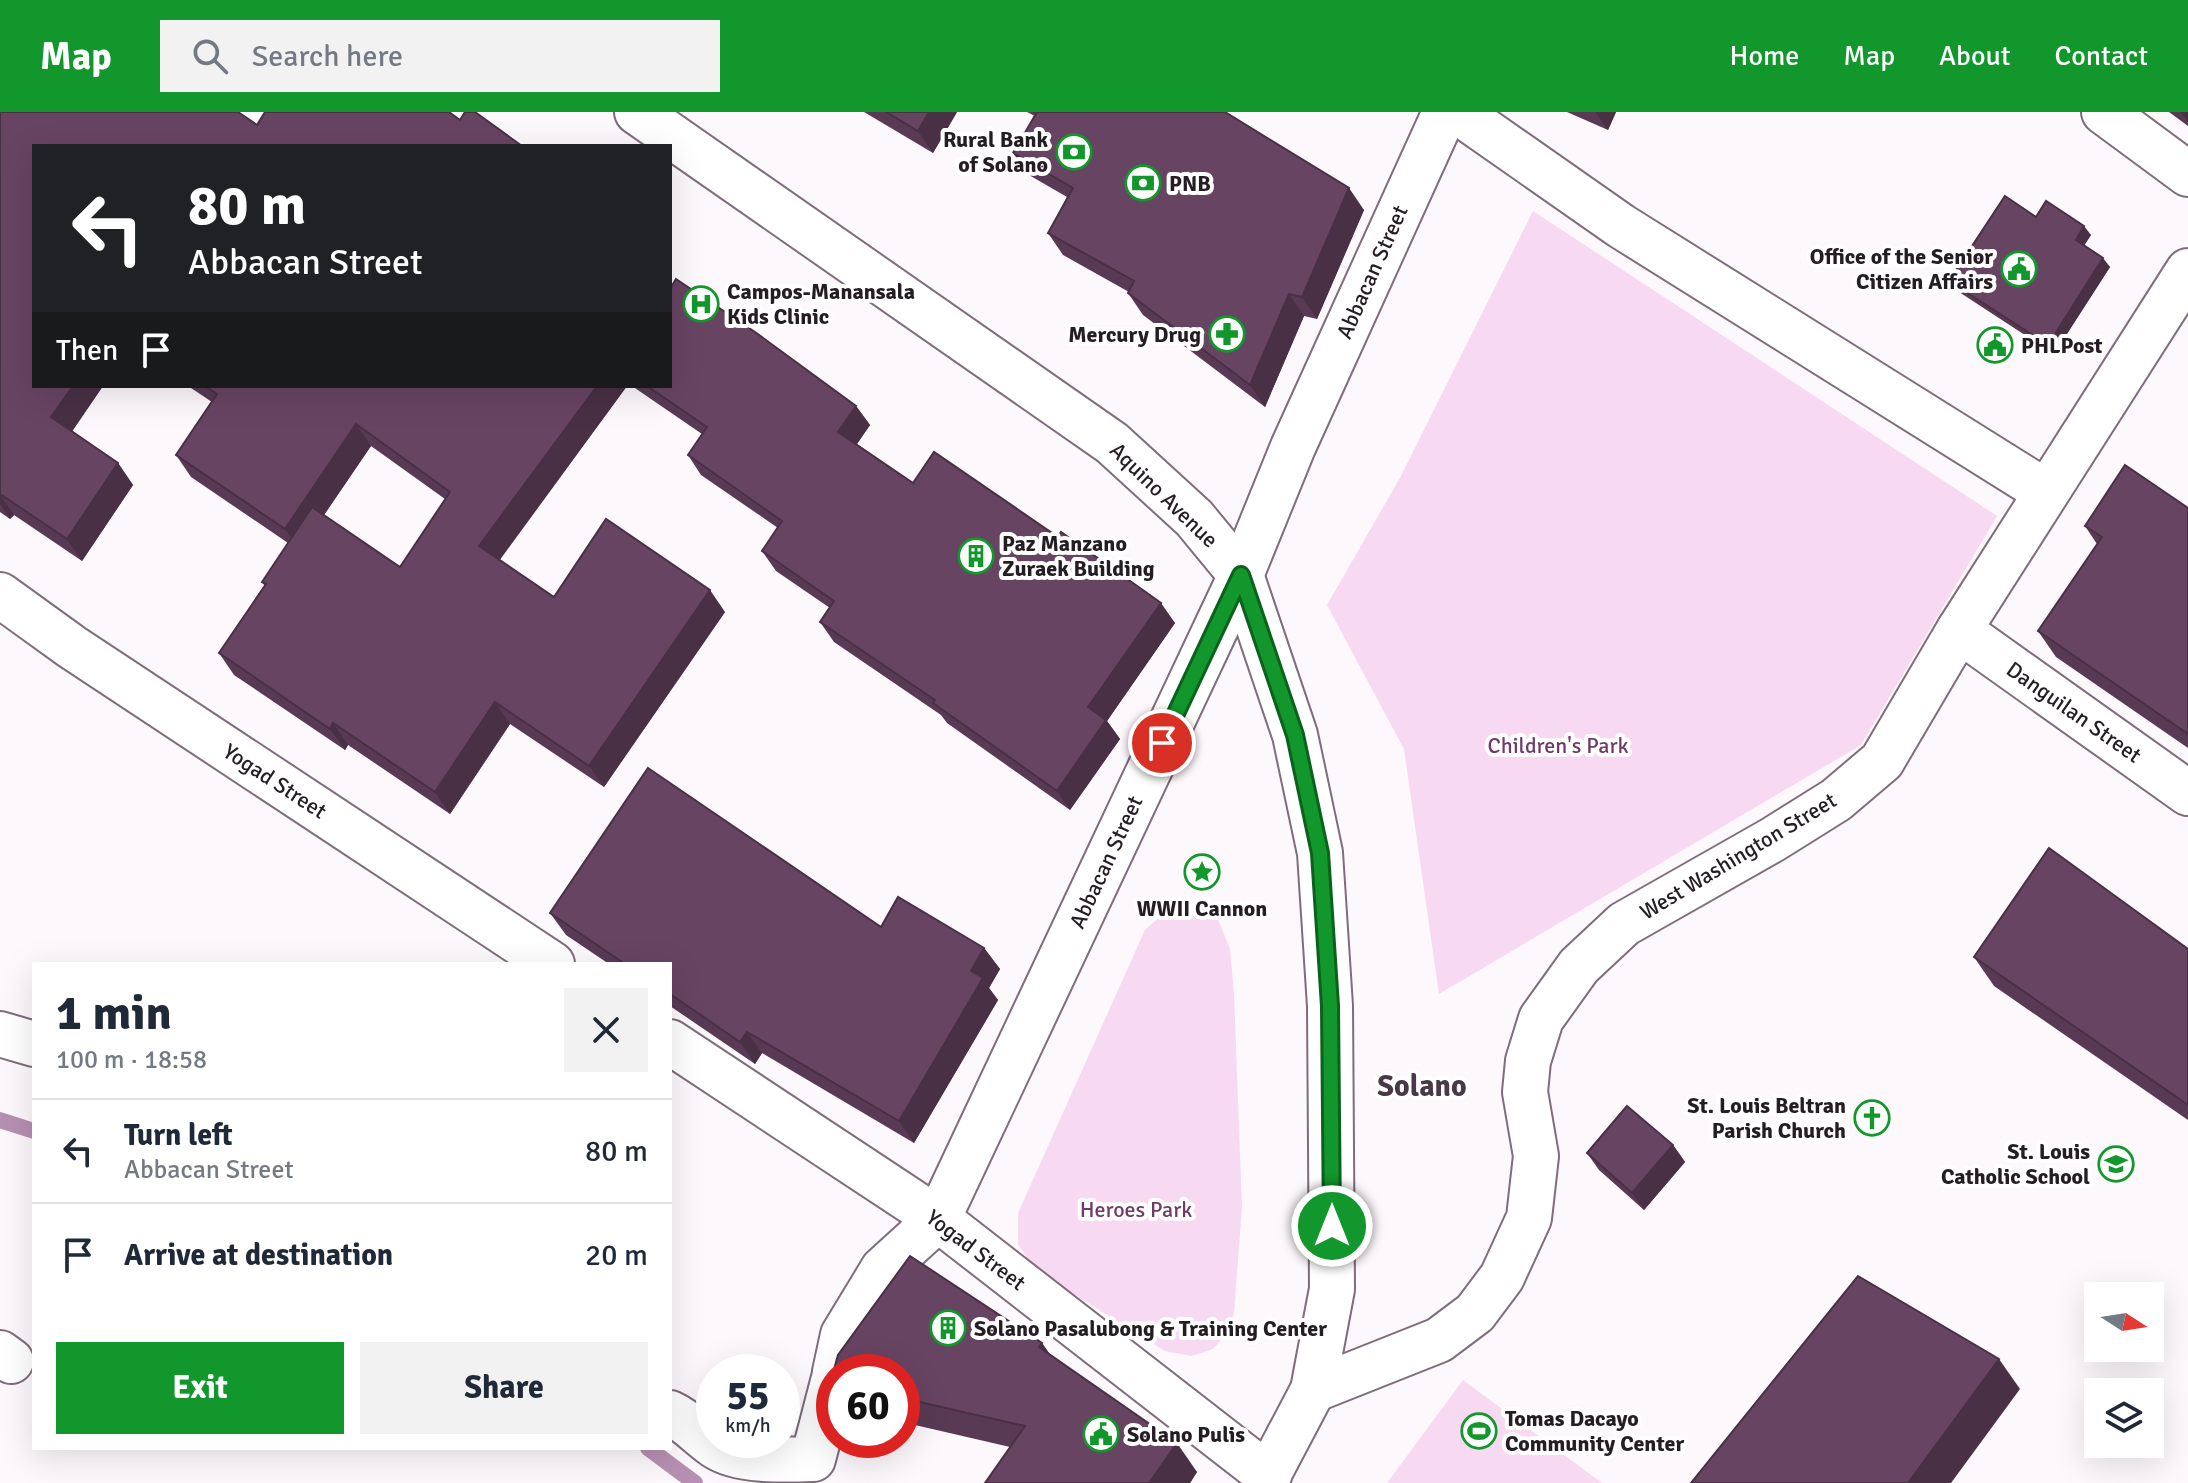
<!DOCTYPE html>
<html lang="en">
<head>
<meta charset="utf-8">
<style>
	body { margin:0; font-family:Signika,sans-serif; background:#f2f2f3; color:#1f2937; height:100vh; display:flex; flex-direction:column; font-size:30px; white-space:nowrap }
	* { box-sizing:border-box; margin:0 }
	p { font-size:26px; color:#747a83 }
	.icon { flex:none; width:44px; height:44px; fill:none; stroke:currentColor; stroke-width:2; stroke-linecap:round; stroke-linejoin:round }
	.map { position:relative; flex:1; overflow:hidden }
	.sheet { position:absolute; left:32px; top:850px; width:640px; height:488px; display:flex; flex-direction:column; background:#fff; border-radius:0px; box-shadow:0 8px 32px #0002 }
	.sheet>* { flex:none }
	.banner { position:absolute; left:32px; top:32px; width:640px; height:244px; border-radius:0px; box-shadow:0 8px 32px #0002; background:#202124; color:#fff; overflow:hidden }
	.needle { width:52px; rotate:102deg }
	.fabs { position:absolute; left:2084px; top:1170px; display:grid; gap:16px }
	.fabs a { display:grid; place-items:center; width:80px; height:80px; border-radius:0px; background:#fff; box-shadow:0 8px 32px #0002; font-size:40px }
	.speed { position:absolute; left:696px; top:1242px; display:flex; gap:16px; font-size:40px; font-weight:700; text-align:center }
	.speed>* { display:grid; place-content:center; width:104px; height:104px; border-radius:50%; background:#fff; box-shadow:0 8px 32px #0002; line-height:1 }
	.speed small { font-size:20px; font-weight:400 }
	.speed .limit { border:12px solid #d22; background:#fff; color:#111 }
	.pin { position:absolute; display:grid; place-items:center; width:68px; height:68px; color:#fff; margin:-34px; border:4px solid #fff; border-radius:50%; box-shadow:0 2px 8px #0007 }
	.me { position:absolute; width:88px; margin:-44px; rotate:0deg; stroke-linejoin:round; filter:drop-shadow(0 0 6px #0008) }
	.turn { display:flex; align-items:center; gap:28px; height:168px; padding:0 24px; font-size:36px }
	.turn .icon { width:104px; height:104px; stroke-width:2.5 }
	.turn b { display:block; font-size:56px; line-height:68px }
	.then { display:flex; align-items:center; height:76px; padding:0 24px; background:#0003; gap:16px; font-size:30px }
	.round { display:grid; place-items:center; flex:none; width:84px; height:84px; border-radius:0px; background:#f2f2f3 }
	.head { display:flex; align-items:center; justify-content:space-between; height:136px; padding:0 24px }
	h1 { font-size:48px; font-weight:800; line-height:60px }
	.button { display:flex; gap:16px; margin-top:auto; padding:16px 24px }
	.button a { flex:1; height:92px; border-radius:0px; background:#11972b; color:#fff; font-size:32px; font-weight:800; line-height:92px; text-align:center }
	.button a+a { background:#f2f2f3; color:#1f2937 }
	ul { padding:0; list-style:none }
	li { display:flex; align-items:center; gap:24px; height:104px; padding:0 24px; border-top:2px solid #e0e1e3 }
	li div { flex:1 }
	li b { display:block; font-size:30px }
	li em { font-style:normal }
	header { display:flex; align-items:center; gap:48px; box-sizing:border-box; height:112px; padding:0 40px; background:#11972b; color:#fff }
	header strong { font-size:38px }
	nav { display:flex; gap:44px; margin-inline-start:auto; font-size:28px }
	.search { width:560px; height:72px; background:#f2f2f3; display:flex; align-items:center; gap:20px; box-sizing:border-box; padding:0 28px; border-radius:0px; color:#747a83; font-size:30px }
	.map>svg:first-child { display:block }
	.green { fill:#f7d9f2 }
	.lines { fill:none; stroke-linecap:round; stroke-linejoin:round }
	.stream { stroke:#b78fb2; stroke-width:16 }
	.minor-casing { stroke:#7f6c7c; stroke-width:48 }
	.major-casing { stroke:#7f6c7c; stroke-width:48 }
	.minor { stroke:#fff; stroke-width:44 }
	.major { stroke:#fff; stroke-width:44 }
	.wall { fill:#593a55; fill-rule:evenodd }
	.shaded-wall { fill:#493045 }
	.building { fill:#684463; stroke:#493045; stroke-width:2 }
	.route-casing { stroke:#0b621c; stroke-width:20 }
	.route { stroke:#11972b; stroke-width:14 }
	.labels { text-anchor:middle; dominant-baseline:central; stroke-width:8; stroke-linejoin:round; paint-order:stroke }
	.poi-label { font-size:22px; font-weight:bold; fill:#251d24; stroke:#fff; text-anchor:start }
	.street-label { font-size:22px; fill:#251d24; stroke:#fff }
	.park-label { font-size:22px; fill:#6e3b69; stroke:#fff }
	.district-label { font-size:30px; font-weight:bold; fill:#493847; stroke:#fff }
</style>
</head>
<body>
<header>
<strong>Map</strong>
<div class="search"><svg class="icon" aria-label="search" viewBox="0 0 24 24"><circle cx="10" cy="10" r="6"/><path d="M15 15l6 6"/></svg>Search here</div>
<nav><a>Home</a><a>Map</a><a>About</a><a>Contact</a></nav>
</header>
<div class="map">
<svg width="2188" height="1371" viewBox="0 0 2188 1371">
	<rect width="100%" height="100%" fill="#fdf8fc"/>
	<g class="green">
		<polygon points="1533,99 1997,404 1861,633 1439,882 1404,637 1327,493 1401,364"/>
		<polygon points="1198,791 1217,805 1230,837 1234,882 1242,1095 1234,1201 1227,1221 1213,1237 1192,1244 1165,1239 1034,1157 1018,1132 1018,1101 1145,818 1167,798"/>
		<polygon points="1463,1268 1602,1371 1387,1371"/>
	</g>
	<g class="lines">
		<g class="stream">
			<polyline points="0,1008 34,1019"/>
			<polyline points="648,1336 695,1371"/>
		</g>
		<defs>
			<g id="minor">
				<polyline points="1458,0 1621,114 2046,380"/>
				<polyline points="0,483 72,535 552,852"/>
				<polyline points="1959,518 2188,681"/>
				<polyline points="0,922 34,932"/>
				<polyline points="670,930 938,1107 1269,1364"/>
				<polyline points="0,1241 11,1249"/>
				<polyline points="835,1260 843,1223 883,1157 938,1107 1241,463"/>
				<polyline points="1313,1278 1439,1228 1475,1201 1502,1165 1529,1106 1536,1044 1525,980 1528,949 1541,907 1579,854 1624,812 1772,728 1836,688 1882,649 1959,518 2188,159"/>
				<path d="M670,1301C688,1309 699,1323 715,1334C738,1350 786,1348 813,1347L834,1266"/>
			</g>
			<g id="major">
				<polyline points="637,0 1112,331 1194,406 1241,463 1295,623 1320,741 1330,894 1332,1177 1313,1278 1264,1371"/>
				<polyline points="2104,0 2188,62"/>
				<polyline points="1241,463 1293,335 1445,0"/>
			</g>
		</defs>
		<use href="#minor" class="minor-casing"/>
		<use href="#major" class="major-casing"/>
		<use href="#minor" class="minor"/>
		<use href="#major" class="major"/>
	</g>
	<g class="wall">
		<polygon points="0,0 257,13 460,8 522,34 34,34 103,274 72,319 118,351 133,373 82,449 14,403 10,407 0,400"/>
		<polygon points="864,0 957,0 933,41"/>
		<polygon points="1027,0 1225,0 1364,98 1317,207 1304,204 1265,295 1143,203 1128,181 1129,180 1063,143 1048,121 1067,85 1029,63 1013,41 1035,4"/>
		<polygon points="1567,0 1616,0 1608,18"/>
		<polygon points="2169,0 2188,0 2188,14"/>
		<polygon points="2036,105 2091,123 2084,133 2110,155 2054,242 1956,178 1949,169"/>
		<path d="M188,274H627L499,448L554,485L725,500L604,675L510,612L450,702L348,633L345,638L234,563L219,541L265,474L262,470L288,431L191,365L176,343L212,290ZM371,334L445,387L400,455L324,403Z"/>
		<polygon points="632,274 670,274 856,294 870,313 857,332 913,371 1175,511 1107,609 1120,627 1070,698 947,611 941,603 834,530 820,510 830,496 776,459 762,439 778,416 701,363 688,343 702,322"/>
		<polygon points="2188,396 2188,636 2056,545 2038,519 2097,432 2085,414"/>
		<polygon points="550,801 881,815 984,836 1000,857 989,876 998,888 914,1031 762,941 755,952 670,894 670,852 609,852 566,823"/>
		<polygon points="2188,837 2188,1008 1994,874 1974,845"/>
		<polygon points="1673,1033 1685,1050 1644,1098 1599,1058 1587,1041"/>
		<polygon points="1042,1231 1051,1244 1197,1360 1190,1371 985,1371 1010,1335 902,1310 902,1260"/>
	</g>
	<g class="shaded-wall">
		<polygon points="929,0 957,0 933,41 918,19"/>
		<polygon points="1596,0 1616,0 1608,18 1596,1"/>
		<polygon points="2181,0 2188,0 2188,10"/>
		<polygon points="1349,76 1364,98 1317,207 1302,185"/>
		<polygon points="2084,114 2091,123 2082,137 2076,128"/>
		<polygon points="2103,146 2110,155 2054,242 2048,233"/>
		<polygon points="1289,182 1304,204 1265,295 1250,273"/>
		<polygon points="73,274 103,274 67,327 51,305"/>
		<polygon points="597,274 627,274 494,456 479,434"/>
		<polygon points="856,294 870,313 852,339 838,320"/>
		<polygon points="356,312 371,334 300,438 285,417"/>
		<polygon points="118,351 133,373 82,449 67,427"/>
		<polygon points="0,383 14,403 10,407 0,392"/>
		<polygon points="710,478 725,500 604,675 589,654"/>
		<polygon points="1161,491 1175,511 1107,609 1120,627 1070,698 1057,679 1088,595"/>
		<polygon points="495,590 510,612 450,702 435,680"/>
		<polygon points="333,611 348,633 345,638 330,617"/>
		<polygon points="984,836 1000,857 989,876 998,888 914,1031 899,1009 971,859"/>
		<polygon points="747,920 762,941 755,952 740,930"/>
		<polygon points="1673,1033 1685,1050 1644,1098 1632,1081"/>
		<polygon points="1042,1231 1062,1260 1039,1235"/>
		<polygon points="1999,1247 2020,1277 1951,1371 1908,1371"/>
		<polygon points="1177,1331 1197,1360 1190,1371 1149,1371"/>
	</g>
	<g class="building">
		<polygon points="0,0 238,0 257,13 265,0 449,0 460,8 465,0 475,0 522,34 34,34 34,274 73,274 51,305 118,351 67,427 0,382"/>
		<polygon points="886,0 929,0 918,19"/>
		<polygon points="1037,0 1225,0 1349,76 1302,185 1289,182 1250,273 1128,181 1134,169 1048,121 1073,76 1013,41"/>
		<polygon points="2005,84 2036,105 2046,89 2084,114 2076,128 2103,146 2048,233 1949,169"/>
		<polygon points="676,167 755,220 856,294 838,320 913,371 934,340 1058,425 1061,420 1161,491 1088,595 1106,608 1057,679 933,591 935,588 820,510 834,489 762,439 782,409 688,343 707,315 647,274 670,274 670,177"/>
		<polygon points="205,274 597,274 479,434 554,485 606,407 710,478 589,654 495,590 435,680 333,611 330,617 219,541 266,472 262,470 312,395 400,455 450,380 356,312 285,417 176,343 217,282"/>
		<polygon points="2125,353 2188,396 2188,622 2038,519 2102,425 2085,414"/>
		<polygon points="648,656 881,815 898,785 984,836 971,859 983,866 899,1009 747,920 740,930 670,882 670,852 625,852 550,801"/>
		<polygon points="2049,736 2188,837 2188,993 1974,845"/>
		<polygon points="1627,994 1673,1033 1632,1081 1587,1041"/>
		<polygon points="910,1144 1042,1231 1039,1235 1177,1331 1149,1371 985,1371 1025,1314 902,1286 902,1260 834,1260 833,1261 838,1243"/>
		<polygon points="1858,1164 1999,1247 1908,1371 1691,1371"/>
	</g>
	<g class="lines">
		<defs>
			<polyline id="route" points="1162,631 1241,463 1295,623 1320,741 1330,894 1332,1114"/>
		</defs>
		<use href="#route" class="route-casing"/>
		<use href="#route" class="route"/>
	</g>
	<defs>
		<symbol id="bank-ring" viewBox="-11 -11 22 22"><circle r="9.5" fill="#fff" stroke="#11972b" stroke-width="1.5"/><path d="M-6-4H6V4H-6ZM0-2.3a2.3 2.3 0 1 0 0 4.6a2.3 2.3 0 1 0 0-4.6Z" fill="#11972b"/></symbol>
		<symbol id="civic-ring" viewBox="-11 -11 22 22"><circle r="9.5" fill="#fff" stroke="#11972b" stroke-width="1.5"/><path d="M-.6-6.5H3V-4.5H.6V-3L4-1V1h2V6H-6V1h2V-1L-.6-3ZM-1.2 2.5V6h2.4V2.5Z" fill="#11972b"/></symbol>
		<symbol id="hospital-ring" viewBox="-11 -11 22 22"><circle r="9.5" fill="#fff" stroke="#11972b" stroke-width="1.5"/><path d="M-5-5h3v3.5h4V-5h3V5h-3V1.5h-4V5h-3Z" fill="#11972b"/></symbol>
		<symbol id="pharmacy-ring" viewBox="-11 -11 22 22"><circle r="9.5" fill="#fff" stroke="#11972b" stroke-width="1.5"/><path d="M-2-6h4v4h4v4h-4v4h-4v-4h-4v-4h4Z" fill="#11972b"/></symbol>
		<symbol id="building-ring" viewBox="-11 -11 22 22"><circle r="9.5" fill="#fff" stroke="#11972b" stroke-width="1.5"/><path d="M-4-6H4V6H1V3H-1V6H-4ZM-2.5-4.3h1.7v1.8h-1.7ZM.8-4.3h1.7v1.8H.8ZM-2.5-1h1.7V.8h-1.7ZM.8-1h1.7V.8H.8Z" fill="#11972b"/></symbol>
		<symbol id="sight-ring" viewBox="-11 -11 22 22"><circle r="9.5" fill="#fff" stroke="#11972b" stroke-width="1.5"/><path d="M0-6L1.8-2.2L6-1.7L2.9 1.2L3.7 5.4L0 3.3L-3.7 5.4L-2.9 1.2L-6-1.7L-1.8-2.2Z" fill="#11972b"/></symbol>
		<symbol id="church-ring" viewBox="-11 -11 22 22"><circle r="9.5" fill="#fff" stroke="#11972b" stroke-width="1.5"/><path d="M-1.2-6h2.4v3.5h3.3v2.4h-3.3V6h-2.4V-.1h-3.3v-2.4h3.3Z" fill="#11972b"/></symbol>
		<symbol id="university-ring" viewBox="-11 -11 22 22"><circle r="9.5" fill="#fff" stroke="#11972b" stroke-width="1.5"/><path d="M0-5L7-2L0 1L-7-2ZM-4 1L0 2.5L4 1V4Q0 6-4 4Z" fill="#11972b"/></symbol>
		<symbol id="stadium-ring" viewBox="-11 -11 22 22"><circle r="9.5" fill="#fff" stroke="#11972b" stroke-width="1.5"/><path d="M0-5a6.5 5 0 1 0 0 10a6.5 5 0 1 0 0-10ZM-3.5-1.8h7v3.6h-7Z" fill="#11972b"/></symbol>
	</defs>
	<g fill-rule="evenodd">
		<use href="#bank-ring" x="1054" y="20" width="40" height="40"/>
		<use href="#bank-ring" x="1123" y="51" width="40" height="40"/>
		<use href="#civic-ring" x="1999" y="137" width="40" height="40"/>
		<use href="#hospital-ring" x="681" y="172" width="40" height="40"/>
		<use href="#pharmacy-ring" x="1207" y="202" width="40" height="40"/>
		<use href="#civic-ring" x="1975" y="213" width="40" height="40"/>
		<use href="#building-ring" x="956" y="424" width="40" height="40"/>
		<use href="#sight-ring" x="1182" y="740" width="40" height="40"/>
		<use href="#church-ring" x="1852" y="986" width="40" height="40"/>
		<use href="#university-ring" x="2096" y="1032" width="40" height="40"/>
		<use href="#building-ring" x="928" y="1196" width="40" height="40"/>
		<use href="#stadium-ring" x="1459" y="1299" width="40" height="40"/>
		<use href="#civic-ring" x="1081" y="1302" width="40" height="40"/>
	</g>
	<g class="labels">
		<g class="poi-label">
			<text x="1048" y="27" text-anchor="end">Rural Bank<tspan x="1048" dy="25">of Solano</tspan></text>
			<text x="1169" y="71">PNB</text>
			<text x="1993" y="144" text-anchor="end">Office of the Senior<tspan x="1993" dy="25">Citizen Affairs</tspan></text>
			<text x="727" y="179">Campos-Manansala<tspan x="727" dy="25">Kids Clinic</tspan></text>
			<text x="1201" y="222" text-anchor="end">Mercury Drug</text>
			<text x="2021" y="233">PHLPost</text>
			<text x="1002" y="431">Paz Manzano<tspan x="1002" dy="25">Zuraek Building</tspan></text>
			<text x="1202" y="796" text-anchor="middle">WWII Cannon</text>
			<text x="1846" y="993" text-anchor="end">St. Louis Beltran<tspan x="1846" dy="25">Parish Church</tspan></text>
			<text x="2090" y="1039" text-anchor="end">St. Louis<tspan x="2090" dy="25">Catholic School</tspan></text>
			<text x="974" y="1216">Solano Pasalubong &amp; Training Center</text>
			<text x="1505" y="1306">Tomas Dacayo<tspan x="1505" dy="25">Community Center</tspan></text>
			<text x="1127" y="1322">Solano Pulis</text>
		</g>
		<g class="street-label">
			<text transform="translate(1372 160) rotate(-66)">Abbacan Street</text>
			<text transform="translate(1164 383) rotate(44)">Aquino Avenue</text>
			<text transform="translate(2074 600) rotate(35)">Danguilan Street</text>
			<text transform="translate(275 669) rotate(33)">Yogad Street</text>
			<text transform="translate(1738 744) rotate(-31)">West Washington Street</text>
			<text transform="translate(1106 750) rotate(-65)">Abbacan Street</text>
			<text transform="translate(976 1138) rotate(37)">Yogad Street</text>
		</g>
		<g class="park-label">
			<text x="1558" y="633">Children's Park</text>
			<text x="1136" y="1097">Heroes Park</text>
		</g>
		<g class="district-label">
			<text x="1422" y="974">Solano</text>
		</g>
	</g>
</svg>
<div class="fabs">
<a><svg class="needle" viewBox="-14 -14 28 28"><path d="M0-13l5 13h-10z" fill="#e53935"/><path d="M0 13l5-13h-10z" fill="#747a83"/></svg></a>
<a><svg class="icon" aria-label="layers" viewBox="0 0 24 24"><path d="M12 4l9 5-9 5-9-5zM3 14l9 5 9-5"/></svg></a>
</div>
<div class="speed"><div>55<small>km/h</small></div><div class="limit">60</div></div>
<div class="pin" style="left:1162px;top:631px;background:#d93025"><svg class="icon" aria-label="arrive" viewBox="0 0 24 24"><path d="M6 21V4h12l-3 4 3 4H6"/></svg></div>
<svg class="me" style="left:1332px;top:1114px" viewBox="-20 -20 40 40"><circle r="17" fill="#11972b" stroke="#fff" stroke-width="3"/><path d="M0-11L8 9 0 5-8 9z" fill="#fff"/></svg>
<div class="banner">
<div class="turn"><svg class="icon" aria-label="left" viewBox="0 0 24 24"><path d="M17 20v-9H6M10 6l-5 5 5 5"/></svg><div><b>80 m</b>Abbacan Street</div></div>
<div class="then">Then<svg class="icon" aria-label="arrive" viewBox="0 0 24 24"><path d="M6 21V4h12l-3 4 3 4H6"/></svg></div>
</div>
<section class="sheet">
<div class="head"><div><h1>1 min</h1><p>100 m · 18:58</p></div><a class="round"><svg class="icon" aria-label="close" viewBox="0 0 24 24"><path d="M6 6l12 12M18 6L6 18"/></svg></a></div>
<ul>
<li><svg class="icon" aria-label="left" viewBox="0 0 24 24"><path d="M17 20v-9H6M10 6l-5 5 5 5"/></svg><div><b>Turn left</b><p>Abbacan Street</p></div><em>80 m</em></li>
<li><svg class="icon" aria-label="arrive" viewBox="0 0 24 24"><path d="M6 21V4h12l-3 4 3 4H6"/></svg><div><b>Arrive at destination</b></div><em>20 m</em></li>
</ul>
<div class="button"><a>Exit</a><a>Share</a></div>
</section>
</div>
</body>
</html>
